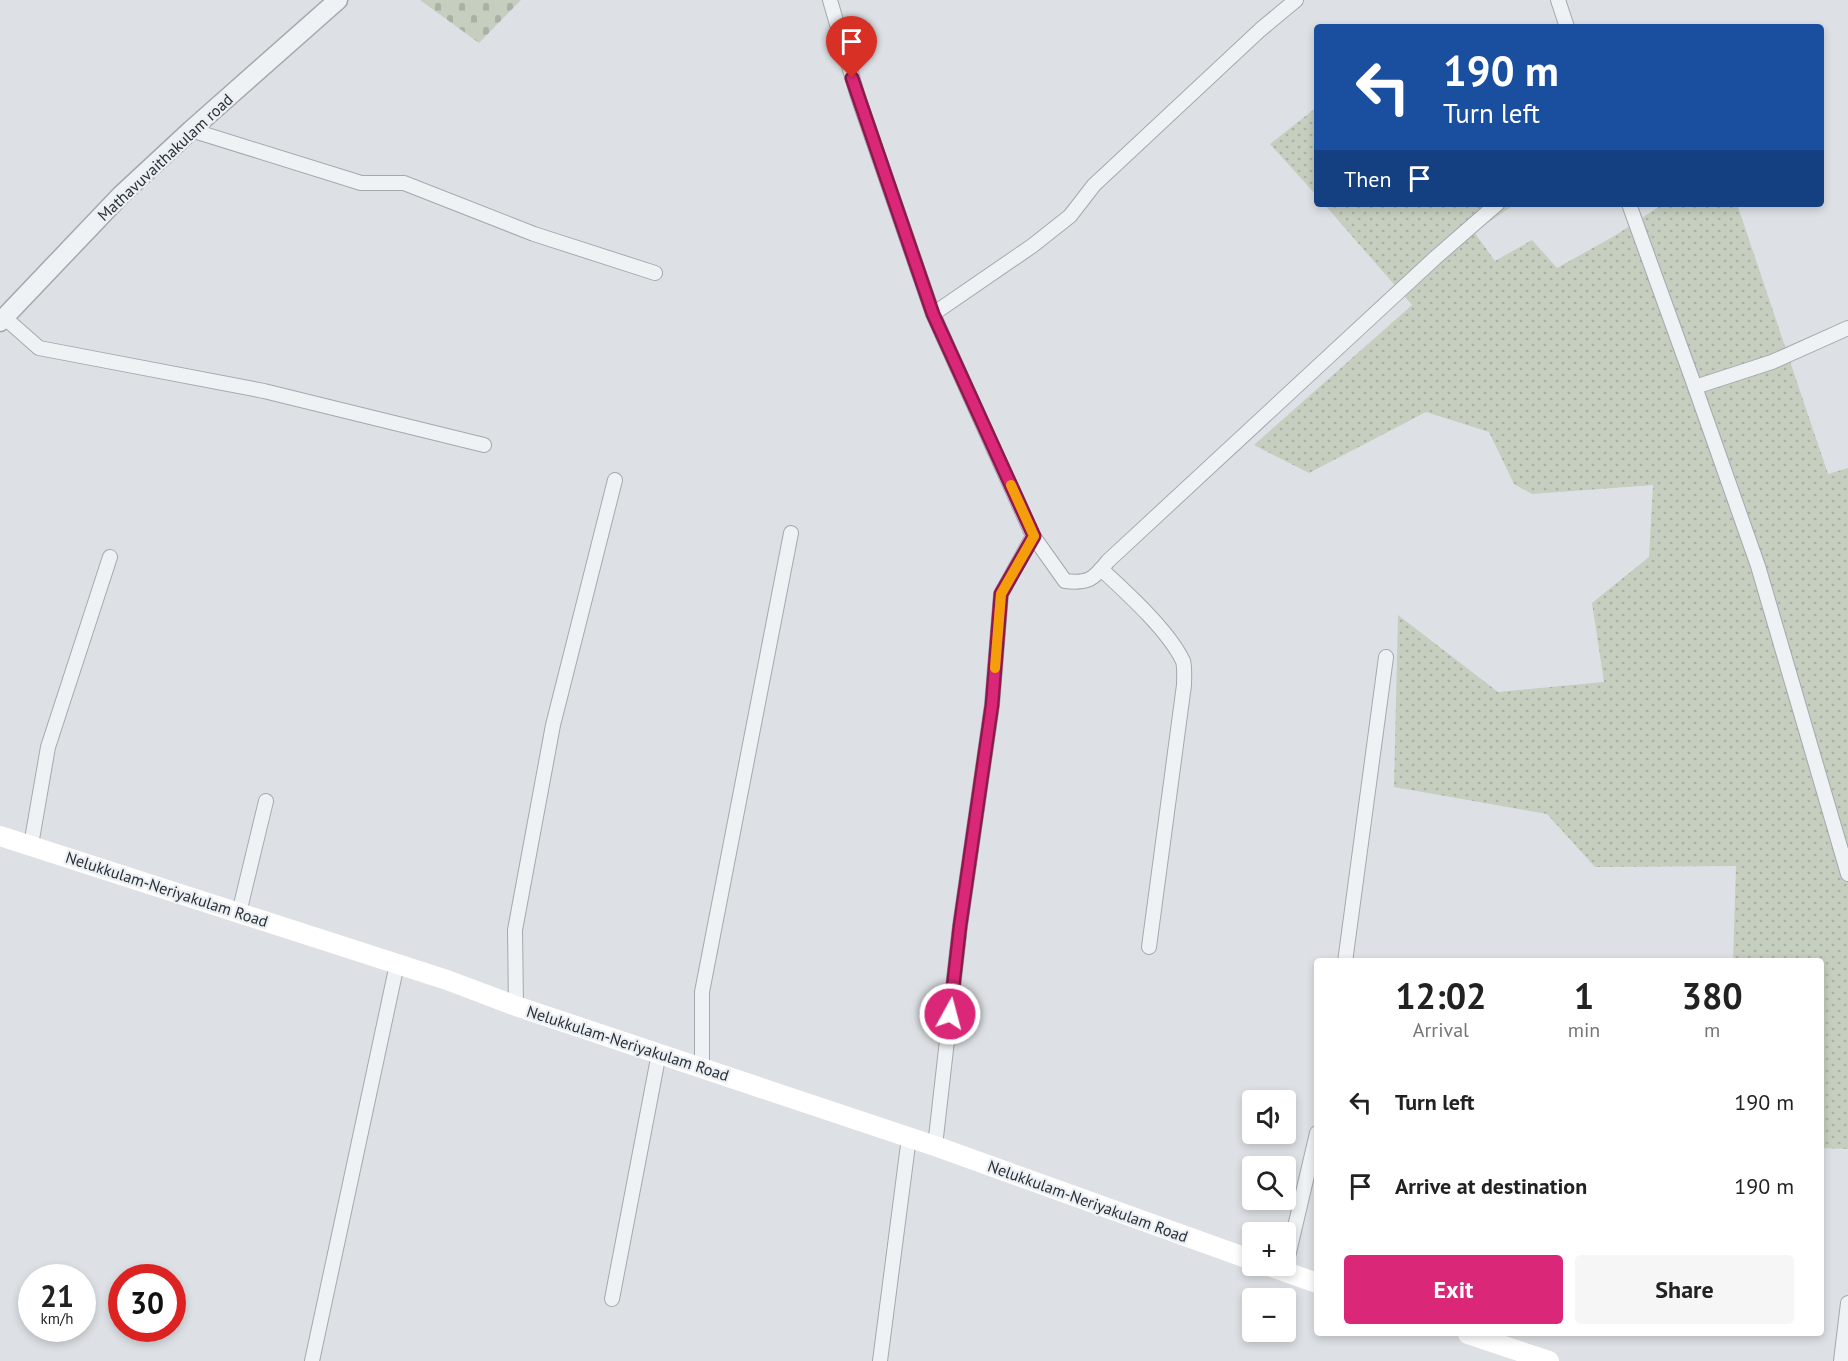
<!DOCTYPE html>
<html lang="en">
<head>
<meta charset="utf-8">
<style>
	body { margin:0; font-family:"PT Sans",sans-serif; background:#f6f6f6; color:#222; height:100vh; display:flex; flex-direction:column; font-size:22px; white-space:nowrap }
	* { box-sizing:border-box; margin:0 }
	p { font-size:20px; color:#767676 }
	.icon { flex:none; width:33px; height:33px; fill:none; stroke:currentColor; stroke-width:2; stroke-linecap:round; stroke-linejoin:round }
	.map { position:relative; flex:1; overflow:hidden }
	.sheet { position:absolute; left:1314px; top:958px; width:510px; height:378px; display:flex; flex-direction:column; background:#fff; border-radius:6px; box-shadow:0 3px 9px #0003 }
	.sheet>* { flex:none }
	.guide { position:absolute; left:1314px; top:24px; width:510px; height:183px; border-radius:6px; box-shadow:0 3px 9px #0003; background:#1a4fa0; color:#fff; overflow:hidden }
	.fabs { position:absolute; left:1242px; top:1090px; display:grid; gap:12px }
	.fabs a { display:grid; place-items:center; width:54px; height:54px; border-radius:6px; background:#fff; box-shadow:0 3px 9px #0003; font-size:30px }
	.speed { position:absolute; left:18px; top:1264px; display:flex; gap:12px; font-size:30px; font-weight:700; text-align:center }
	.speed>* { display:grid; place-content:center; width:78px; height:78px; border-radius:50%; background:#fff; box-shadow:0 3px 9px #0003; line-height:1 }
	.speed small { font-size:15px; font-weight:400 }
	.speed .limit { border:9px solid #d22; background:#fff; color:#111 }
	.pin { position:absolute; display:grid; place-items:center; width:51px; height:51px; color:#fff; margin:-62px -26px; border-radius:50% 50% 50% 0; rotate:-45deg; box-shadow:0 0 6px #0007 }
	.pin .icon { rotate:45deg }
	.me { position:absolute; width:66px; margin:-33px; rotate:7deg; stroke-linejoin:round; filter:drop-shadow(0 0 4px #0008) }
	.turn { display:flex; align-items:center; gap:21px; height:126px; padding:0 30px; font-size:27px }
	.turn .icon { width:78px; height:78px; stroke-width:2.5 }
	.turn b { display:block; font-size:42px; line-height:51px }
	.then { display:flex; align-items:center; height:57px; padding:0 30px; background:#0003; gap:12px; font-size:22px }
	.eta { display:flex; justify-content:space-evenly; align-items:center; height:102px; text-align:center }
	.eta b { font-size:36px; font-weight:700; line-height:42px }
	.cta { display:flex; gap:12px; margin-top:auto; padding:12px 30px }
	.cta a { flex:1; height:69px; border-radius:6px; background:#db2777; color:#fff; font-size:24px; font-weight:700; line-height:69px; text-align:center }
	.cta a+a { background:#f6f6f6; color:#222 }
	ul { padding:0; list-style:none }
	li { display:flex; align-items:center; gap:18px; height:84px; padding:0 30px }
	li div { flex:1 }
	li b { display:block; font-size:22px }
	li em { font-style:normal }
	.map>svg:first-child { display:block }
	.grass { fill:url(#grass-dots) }
	.cemetery { fill:url(#cemetery-stones) }
	.lines { fill:none; stroke-linecap:round; stroke-linejoin:round }
	.minor-casing { stroke:#a3a9ae; stroke-width:16 }
	.tertiary-casing { stroke:#a3a9ae; stroke-width:21 }
	.minor { stroke:#eff2f4; stroke-width:14 }
	.tertiary { stroke:#eff2f4; stroke-width:18 }
	.secondary { stroke:#fff; stroke-width:20 }
	.route-casing { stroke:#8e194d; stroke-width:15 }
	.route { stroke:#db2777; stroke-width:10 }
	.slow { stroke:#f59e0b; stroke-width:10 }
	.labels { text-anchor:middle; dominant-baseline:central; stroke-width:4.5; stroke-linejoin:round; paint-order:stroke }
	.street-label { font-size:16px; fill:#28313a; stroke:#ecf0f3 }
</style>
</head>
<body>
<div class="map">
<svg width="1848" height="1361" viewBox="0 0 1848 1361">
	<defs>
		<pattern id="grass-dots" width="8" height="8" patternUnits="userSpaceOnUse" patternTransform="scale(1.5)"><rect width="8" height="8" fill="#c5cebf"/><path d="M2 2h.1M6 6h.1" fill="none" stroke="#a9b1a5" stroke-width="1.8" stroke-linecap="round"/></pattern>
		<pattern id="cemetery-stones" width="16" height="16" patternUnits="userSpaceOnUse" patternTransform="scale(1.5)"><rect width="16" height="16" fill="#c5cebf"/><path d="M2 7V4a2 2 0 0 1 4 0v3zM10 15v-3a2 2 0 0 1 4 0v3z" fill="#a9b1a5"/></pattern>
	</defs>
	<rect width="100%" height="100%" fill="#dde1e5"/>
	<g class="grass">
		<polygon points="1317,107 1317,196 1270,144"/>
		<polygon points="1324,204 1513,204 1514,205 1474,232 1495,261 1532,240 1557,268 1616,235 1663,204 1737,204 1828,474 1848,468 1848,1149 1821,1148 1821,962 1733,961 1736,866 1595,867 1547,814 1394,787 1398,615 1498,692 1604,682 1592,603 1649,557 1653,485 1532,494 1514,484 1489,432 1426,412 1309,473 1254,445 1412,305"/>
	</g>
	<polygon class="cemetery" points="420,0 521,0 479,43"/>
	<g class="lines">
		<defs>
			<g id="minor">
				<path d="M830,0L858,97L933,314L1033,536L1065,581C1088,584 1094,579 1108,561L1435,258L1497,204"/>
				<polyline points="1558,0 1567,27"/>
				<polyline points="191,130 361,183 404,183 534,234 655,273"/>
				<polyline points="1629,204 1695,387 1772,362 1848,328"/>
				<polyline points="933,314 1032,246 1070,216 1094,185 1260,30 1296,0"/>
				<polyline points="5,318 39,348 264,391 484,445"/>
				<polyline points="1695,387 1758,566 1848,874"/>
				<path d="M1101,569C1127,593 1168,630 1183,661C1185,668 1184,677 1184,685L1149,947"/>
				<polyline points="31,845 48,747 110,557"/>
				<polyline points="239,913 266,801"/>
				<polyline points="1345,962 1386,657"/>
				<polyline points="516,1006 515,930 553,725 615,480"/>
				<polyline points="702,1067 702,992 791,533"/>
				<polyline points="935,1146 960,926 992,705 1001,594 1033,536"/>
				<polyline points="1286,1265 1317,1133"/>
				<polyline points="612,1299 659,1053"/>
				<polyline points="312,1361 397,964"/>
				<polyline points="880,1361 909,1137"/>
				<polyline points="1841,1361 1848,1303"/>
			</g>
			<polyline id="tertiary" points="0,322 121,195 191,130 338,0"/>
		</defs>
		<use href="#minor" class="minor-casing"/>
		<use href="#tertiary" class="tertiary-casing"/>
		<use href="#minor" class="minor"/>
		<use href="#tertiary" class="tertiary"/>
		<g class="secondary">
			<polyline points="0,836 447,980 516,1006 935,1146 1252,1260"/>
			<polyline points="1269,1266 1317,1283"/>
			<polyline points="1468,1334 1549,1361"/>
		</g>
	</g>
	<g class="lines">
		<defs>
			<polyline id="route" points="852,78 933,314 1034,536 1001,594 992,705 960,926 950,1014"/>
		</defs>
		<use href="#route" class="route-casing"/>
		<use href="#route" class="route"/>
		<polyline class="slow" points="995,668 1001,594 1034,536 1011,485"/>
	</g>
	<g class="labels">
		<g class="street-label">
			<text transform="translate(165 157) rotate(-43)">Mathavuvaithakulam road</text>
			<text transform="translate(167 889) rotate(18)">Nelukkulam-Neriyakulam Road</text>
			<text transform="translate(628 1043) rotate(18)">Nelukkulam-Neriyakulam Road</text>
			<text transform="translate(1088 1201) rotate(20)">Nelukkulam-Neriyakulam Road</text>
		</g>
	</g>
</svg>
<div class="fabs">
<a><svg class="icon" aria-label="sound" viewBox="0 0 24 24"><path d="M4 9h4l5-4v14l-5-4H4zM17 9q2 3 0 6"/></svg></a>
<a><svg class="icon" aria-label="search" viewBox="0 0 24 24"><circle cx="10" cy="10" r="6"/><path d="M15 15l6 6"/></svg></a>
<a>+</a>
<a>−</a>
</div>
<div class="speed"><div>21<small>km/h</small></div><div class="limit">30</div></div>
<div class="pin" style="left:852px;top:78px;background:#d93025"><svg class="icon" aria-label="arrive" viewBox="0 0 24 24"><path d="M6 21V4h12l-3 4 3 4H6"/></svg></div>
<svg class="me" style="left:950px;top:1014px" viewBox="-20 -20 40 40"><circle r="17" fill="#db2777" stroke="#fff" stroke-width="3"/><path d="M0-11L8 9 0 5-8 9z" fill="#fff"/></svg>
<div class="guide">
<div class="turn"><svg class="icon" aria-label="left" viewBox="0 0 24 24"><path d="M17 20v-9H6M10 6l-5 5 5 5"/></svg><div><b>190 m</b>Turn left</div></div>
<div class="then">Then<svg class="icon" aria-label="arrive" viewBox="0 0 24 24"><path d="M6 21V4h12l-3 4 3 4H6"/></svg></div>
</div>
<section class="sheet">
<div class="eta">
<div><b>12:02</b><p>Arrival</p></div>
<div><b>1</b><p>min</p></div>
<div><b>380</b><p>m</p></div>
</div>
<ul>
<li><svg class="icon" aria-label="left" viewBox="0 0 24 24"><path d="M17 20v-9H6M10 6l-5 5 5 5"/></svg><div><b>Turn left</b></div><em>190 m</em></li>
<li><svg class="icon" aria-label="arrive" viewBox="0 0 24 24"><path d="M6 21V4h12l-3 4 3 4H6"/></svg><div><b>Arrive at destination</b></div><em>190 m</em></li>
</ul>
<div class="cta"><a>Exit</a><a>Share</a></div>
</section>
</div>
</body>
</html>
